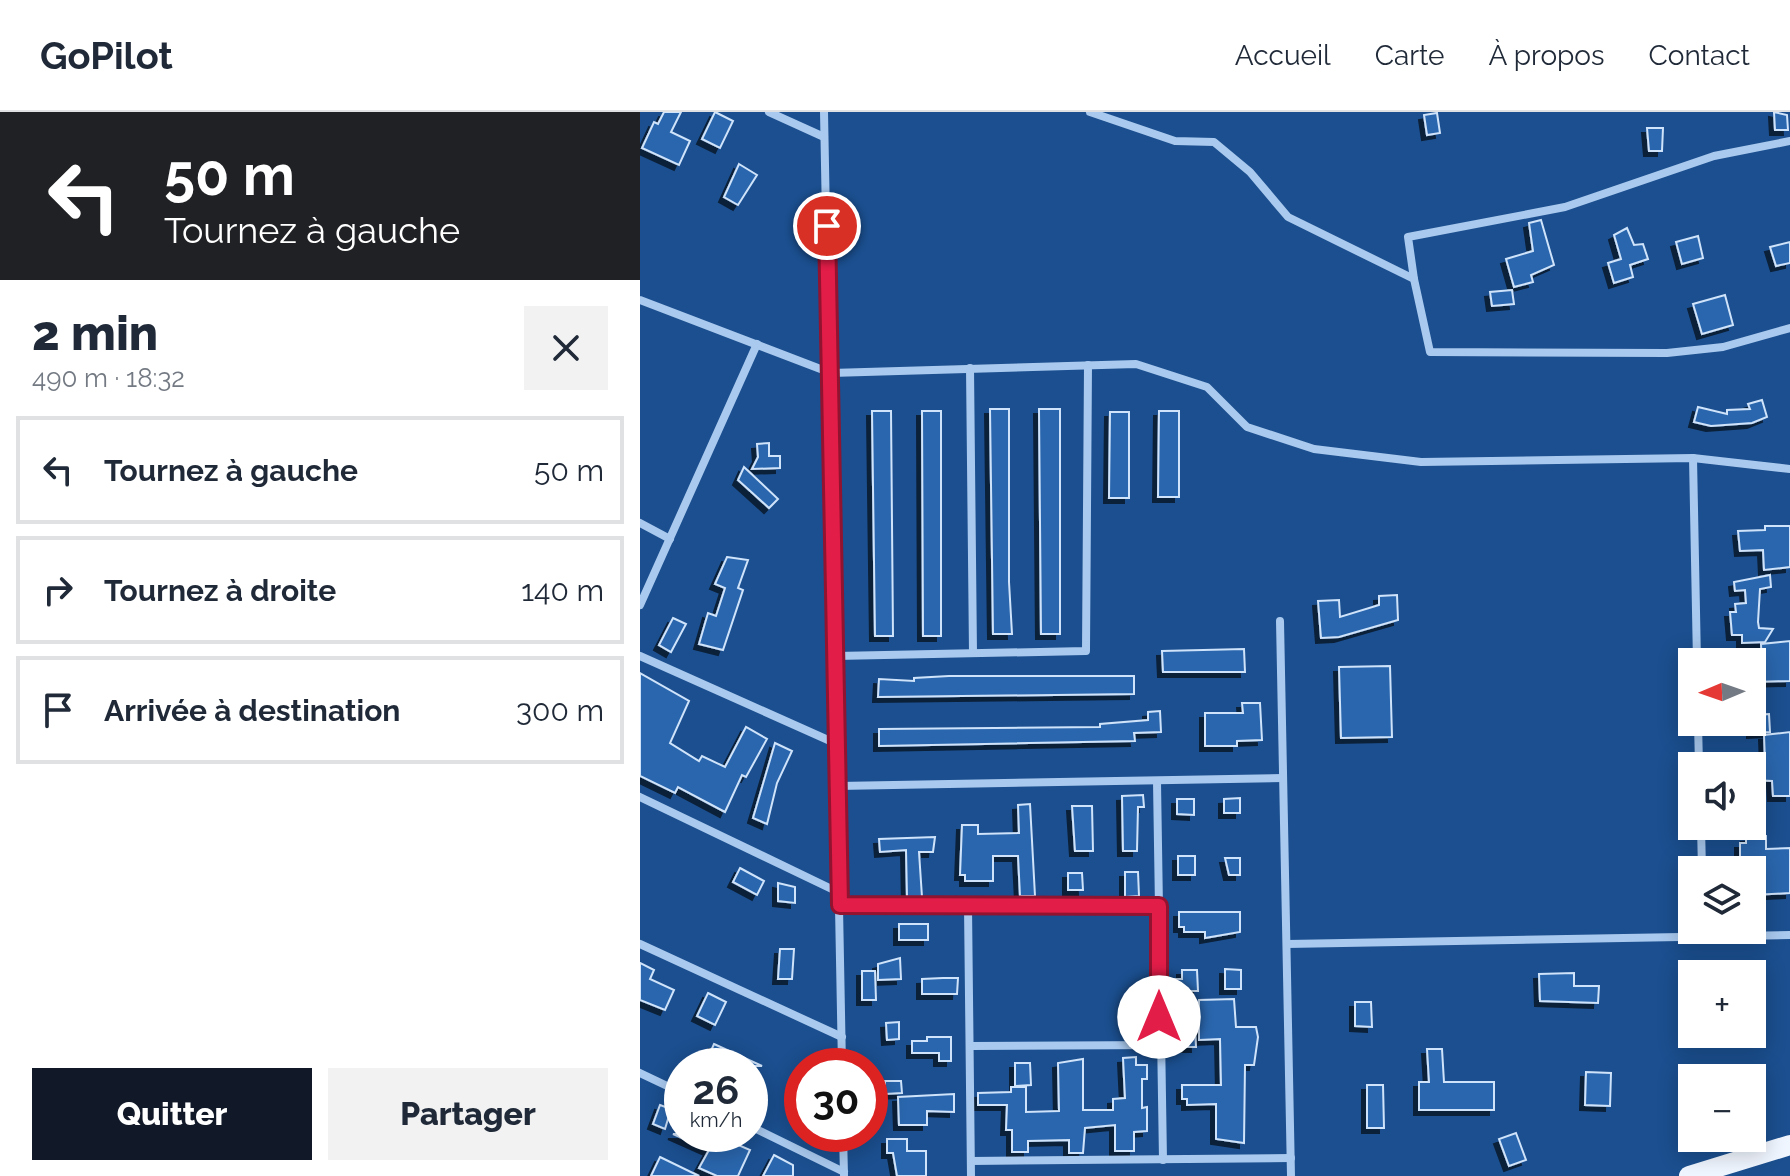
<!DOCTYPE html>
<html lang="fr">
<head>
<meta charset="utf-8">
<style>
	body { margin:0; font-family:Raleway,sans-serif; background:#f2f2f3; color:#1f2937; height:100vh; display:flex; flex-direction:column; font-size:30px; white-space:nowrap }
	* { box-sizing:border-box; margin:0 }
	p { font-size:26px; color:#747a83 }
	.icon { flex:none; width:44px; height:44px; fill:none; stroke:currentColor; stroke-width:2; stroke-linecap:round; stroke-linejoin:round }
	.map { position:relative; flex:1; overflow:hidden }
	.sheet { display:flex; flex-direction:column; background:#fff; width:640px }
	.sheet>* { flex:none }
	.hud { background:#202124; color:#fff; overflow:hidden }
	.needle { width:52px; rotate:268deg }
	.tools { position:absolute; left:1038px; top:536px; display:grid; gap:16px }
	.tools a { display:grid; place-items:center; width:88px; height:88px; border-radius:0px; background:#fff; box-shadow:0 4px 20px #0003; font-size:40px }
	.speed { position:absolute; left:24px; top:936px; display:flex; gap:16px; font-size:40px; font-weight:700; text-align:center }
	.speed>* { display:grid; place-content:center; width:104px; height:104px; border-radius:50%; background:#fff; box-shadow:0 4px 20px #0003; line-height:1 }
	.speed small { font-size:20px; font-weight:400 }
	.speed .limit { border:12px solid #d22; background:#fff; color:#111 }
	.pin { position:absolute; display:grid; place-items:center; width:68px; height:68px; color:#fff; margin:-34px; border:4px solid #fff; border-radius:50%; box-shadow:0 2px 8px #0007 }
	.me { position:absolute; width:88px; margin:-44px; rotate:0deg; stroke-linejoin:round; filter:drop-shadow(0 0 6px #0008) }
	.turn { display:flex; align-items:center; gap:28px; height:168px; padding:0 32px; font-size:36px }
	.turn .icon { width:104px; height:104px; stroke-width:2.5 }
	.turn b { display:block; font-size:56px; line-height:68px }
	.round { display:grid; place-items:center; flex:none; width:84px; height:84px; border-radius:0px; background:#f2f2f3 }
	.headline { display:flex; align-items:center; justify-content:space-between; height:136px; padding:0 32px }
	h1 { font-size:48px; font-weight:800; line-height:60px }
	.button { display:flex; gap:16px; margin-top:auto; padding:16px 32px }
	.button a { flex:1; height:92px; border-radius:0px; background:#111827; color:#fff; font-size:32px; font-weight:800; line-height:92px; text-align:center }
	.button a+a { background:#f2f2f3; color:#1f2937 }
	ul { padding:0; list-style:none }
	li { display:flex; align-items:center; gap:24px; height:108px; margin:0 16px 12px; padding:0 16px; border:4px solid #e0e1e3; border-radius:0px }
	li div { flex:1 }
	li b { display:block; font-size:30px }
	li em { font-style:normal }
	header { display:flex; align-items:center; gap:48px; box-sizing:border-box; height:112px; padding:0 40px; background:#fff; border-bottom:2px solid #e0e1e3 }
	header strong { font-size:38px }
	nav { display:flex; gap:44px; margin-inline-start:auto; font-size:28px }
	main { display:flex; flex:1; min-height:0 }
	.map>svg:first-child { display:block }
	.building { fill:#2a66ad; stroke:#cfe3fa; stroke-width:2; filter:url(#shadow) }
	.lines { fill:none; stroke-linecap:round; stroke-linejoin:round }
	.minor { stroke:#a9c9ee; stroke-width:8 }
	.primary { stroke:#f0f6ff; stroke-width:20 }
	.route-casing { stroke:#92132f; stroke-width:20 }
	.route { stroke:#e11d48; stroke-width:14 }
</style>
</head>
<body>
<header>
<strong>GoPilot</strong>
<nav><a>Accueil</a><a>Carte</a><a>À propos</a><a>Contact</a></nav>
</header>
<main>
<section class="sheet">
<div class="hud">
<div class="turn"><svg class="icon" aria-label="left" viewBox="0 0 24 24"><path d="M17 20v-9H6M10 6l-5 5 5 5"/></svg><div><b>50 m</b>Tournez à gauche</div></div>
</div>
<div class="headline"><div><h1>2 min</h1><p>490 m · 18:32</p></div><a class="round"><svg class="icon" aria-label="close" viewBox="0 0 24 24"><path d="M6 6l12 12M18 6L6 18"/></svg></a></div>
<ul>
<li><svg class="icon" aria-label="left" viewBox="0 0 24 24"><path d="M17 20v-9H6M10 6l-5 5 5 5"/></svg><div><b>Tournez à gauche</b></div><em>50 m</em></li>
<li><svg class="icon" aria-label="right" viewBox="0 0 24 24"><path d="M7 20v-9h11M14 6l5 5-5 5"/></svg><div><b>Tournez à droite</b></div><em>140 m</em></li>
<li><svg class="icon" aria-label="arrive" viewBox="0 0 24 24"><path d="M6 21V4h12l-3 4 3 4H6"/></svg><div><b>Arrivée à destination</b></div><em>300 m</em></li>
</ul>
<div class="button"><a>Quitter</a><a>Partager</a></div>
</section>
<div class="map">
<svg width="1150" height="1064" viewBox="0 0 1150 1064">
	<defs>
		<filter id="shadow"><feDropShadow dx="-5" dy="5" stdDeviation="0" flood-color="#0009"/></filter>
	</defs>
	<rect width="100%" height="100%" fill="#1b4f8f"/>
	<g class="building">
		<polygon points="24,0 41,0 31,20 50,29 39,53 2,36 14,10 18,12"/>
		<polygon points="75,0 93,9 80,36 62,27"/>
		<polygon points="1134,0 1147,3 1148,18 1135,18"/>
		<polygon points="797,1 800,21 787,23 784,3"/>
		<polygon points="1007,16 1023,16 1022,39 1009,39"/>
		<polygon points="99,52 117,63 98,93 84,85"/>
		<polygon points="901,108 914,153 891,163 893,170 874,175 866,147 893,139 889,111"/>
		<polygon points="987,116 994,133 1003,132 1008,147 990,153 993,165 974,171 968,151 981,147 974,123"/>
		<polygon points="1058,124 1063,146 1042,152 1036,130"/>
		<polygon points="1150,130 1150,151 1136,154 1130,135"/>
		<polygon points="872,178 874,192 852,194 850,180"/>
		<polygon points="1085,183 1093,213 1062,222 1053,192"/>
		<polygon points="1122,288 1127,305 1112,311 1071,314 1054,310 1058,295 1087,302 1087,298 1110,297 1108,292"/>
		<polygon points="350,297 369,297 369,470 372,522 353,522"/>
		<polygon points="399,297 420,297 420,522 401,522"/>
		<polygon points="232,299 251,299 253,524 235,524"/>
		<polygon points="282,299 301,299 301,524 283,524"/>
		<polygon points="519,299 539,299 539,385 518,385"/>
		<polygon points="470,300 489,300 489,386 469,386"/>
		<polygon points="129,331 129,344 140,344 140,356 112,357 118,345 117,332"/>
		<polygon points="104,355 138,387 129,396 98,368"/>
		<polygon points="1125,414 1150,414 1150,455 1124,458 1123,438 1100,439 1098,419 1125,418"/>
		<polygon points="87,445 108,448 98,476 103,478 83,538 59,532 68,501 76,504 85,476 75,472"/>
		<polygon points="1130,463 1131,475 1120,477 1118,510 1119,516 1133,517 1125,530 1102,531 1102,523 1092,523 1090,500 1096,500 1095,492 1106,491 1105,478 1095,479 1094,470"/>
		<polygon points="757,483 758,508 699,525 681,526 678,489 699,488 700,505 739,493 739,484"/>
		<polygon points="33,506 46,512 31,540 19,533"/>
		<polygon points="1150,529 1150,569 1112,570 1112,555 1122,554 1121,532"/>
		<polygon points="604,537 605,560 523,560 522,539"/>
		<polygon points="750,554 752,625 701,626 699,555"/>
		<polygon points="0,561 49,589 30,631 59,649 62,644 85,655 106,615 127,627 106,665 102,663 85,700 38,675 35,681 0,664"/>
		<polygon points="309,564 494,564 494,582 238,585 239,567 274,569 274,566"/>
		<polygon points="602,591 620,591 622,628 597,629 597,634 565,634 565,601 603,601"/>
		<polygon points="520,599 521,620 494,621 495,629 239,634 239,617 460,615 460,612 508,608 508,600"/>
		<polygon points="1129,602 1130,620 1112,621 1112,603"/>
		<polygon points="1150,620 1150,684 1133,684 1132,669 1112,668 1112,649 1125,649 1124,623"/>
		<polygon points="135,631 152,639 137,671 127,712 113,706"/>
		<polygon points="503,683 504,695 498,695 497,739 483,739 482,684"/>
		<polygon points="600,686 600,701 584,701 584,687"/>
		<polygon points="537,687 554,687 554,703 537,702"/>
		<polygon points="390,692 395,784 380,784 378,744 353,744 353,769 325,769 325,763 320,763 322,713 338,713 338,722 379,721 378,693"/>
		<polygon points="432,694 452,694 453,739 435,739"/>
		<polygon points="1126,724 1126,737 1150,736 1150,781 1112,783 1112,753 1100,753 1100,731 1106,731 1106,725"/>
		<polygon points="295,725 293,740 279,740 282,785 267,785 266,738 240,740 239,727"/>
		<rect x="538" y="744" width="17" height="19"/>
		<polygon points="585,746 600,746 600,763 589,763"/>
		<polygon points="100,756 124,769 117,783 93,770"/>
		<polygon points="485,760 498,760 499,784 485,785"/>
		<polygon points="428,761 442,761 443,778 428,778"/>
		<polygon points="138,771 155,775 155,791 138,789"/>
		<polygon points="539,800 600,800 600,820 565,826 565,820 544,820 544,815 539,815"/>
		<rect x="259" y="812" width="29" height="16"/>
		<polygon points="140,837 154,837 152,867 138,867"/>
		<polygon points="260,846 261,867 238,868 238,852"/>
		<polygon points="0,851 14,858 10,867 34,878 25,898 0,888"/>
		<polygon points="585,857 601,858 601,877 585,877"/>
		<polygon points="542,858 557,858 558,879 531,879 531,867 542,867"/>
		<polygon points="222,859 235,859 236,888 222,888"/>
		<polygon points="934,861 934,874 959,874 958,891 900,889 899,862"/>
		<polygon points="303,866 318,866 317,882 282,882 282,867"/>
		<polygon points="68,881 86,890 75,913 57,904"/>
		<polygon points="594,887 596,915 616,915 618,925 614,953 605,953 604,1031 576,1027 576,992 547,993 547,987 542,987 542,973 581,973 580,927 559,928 559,888"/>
		<polygon points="715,890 731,890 732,915 715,914"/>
		<polygon points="259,910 259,927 247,928 246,911"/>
		<polygon points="540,918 555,918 556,935 540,935"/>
		<polygon points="287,925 311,925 311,949 299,949 299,941 272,941 272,929 287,929"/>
		<polygon points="74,932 122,954 64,954"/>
		<polygon points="787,937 802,937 804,970 854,970 854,998 779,998 779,970 789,970"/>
		<polygon points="496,945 496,953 507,953 507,967 502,967 502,996 507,995 507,1019 494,1020 494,1039 475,1039 475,1013 445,1016 443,1041 429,1041 429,1028 388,1029 388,1040 372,1040 372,1018 366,1018 367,993 338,993 338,981 371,980 371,975 386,975 386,1000 419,999 418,951 443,947 443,998 473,998 473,987 485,986 483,946"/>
		<polygon points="375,951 390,951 391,973 375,974"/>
		<polygon points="946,960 971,961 970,994 945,993"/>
		<polygon points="245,969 261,969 262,981 245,982"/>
		<polygon points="727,973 743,973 744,1016 727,1016"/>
		<polygon points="314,982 314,1000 287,999 287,1013 259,1013 258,985"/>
		<polygon points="20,993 31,997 25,1017 13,1012"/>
		<polygon points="876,1021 886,1048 869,1054 859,1027"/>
		<polygon points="33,1022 73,1022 110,1038 98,1064 77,1064 59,1056 69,1038"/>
		<polygon points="247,1027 267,1027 267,1039 286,1039 286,1064 257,1064 253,1041 247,1041"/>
		<polygon points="134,1043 153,1053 153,1064 123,1064"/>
		<polygon points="20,1045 59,1064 11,1064"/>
	</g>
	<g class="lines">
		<g class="minor">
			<polyline points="129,0 184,25"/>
			<polyline points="184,0 202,954"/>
			<polyline points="450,0 535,29 574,30 610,60 648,105 774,167 790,240 1027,241 1083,235 1150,216"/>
			<polyline points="774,167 768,125 925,95 1074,44 1150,29"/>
			<polyline points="0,188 191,261 496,252 567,275 607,315 674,337 781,350 1053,346 1150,357"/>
			<polyline points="330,256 333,541"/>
			<polyline points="1053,346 1057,550"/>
			<polyline points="0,411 30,427"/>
			<polyline points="0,493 117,232"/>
			<polyline points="640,509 651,1064"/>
			<polyline points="0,544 197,632"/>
			<polyline points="196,544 446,539 448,253"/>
			<polyline points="1058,610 1059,654"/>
			<polyline points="517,670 523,1048"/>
			<polyline points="198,674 643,666"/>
			<polyline points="0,685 200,781"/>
			<polyline points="1061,714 1062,758"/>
			<polyline points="200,793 519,794"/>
			<polyline points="328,794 331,1064"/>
			<polyline points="0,832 202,925"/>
			<polyline points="647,832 1150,823"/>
			<polyline points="330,934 519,933"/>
			<polyline points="0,961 42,981"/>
			<polyline points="110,1014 204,1060"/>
			<polyline points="203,1022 204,1063"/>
			<polyline points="331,1049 651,1046"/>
		</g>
		<polyline class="primary" points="1049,1064 1150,1033"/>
	</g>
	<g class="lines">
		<defs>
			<polyline id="route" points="187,114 200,793 519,794 519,905"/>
		</defs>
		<use href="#route" class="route-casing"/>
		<use href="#route" class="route"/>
	</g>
</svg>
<div class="tools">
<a><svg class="needle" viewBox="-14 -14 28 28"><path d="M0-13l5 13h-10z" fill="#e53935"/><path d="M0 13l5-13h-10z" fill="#747a83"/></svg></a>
<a><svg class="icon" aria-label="sound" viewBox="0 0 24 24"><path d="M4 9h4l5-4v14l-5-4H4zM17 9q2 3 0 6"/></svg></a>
<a><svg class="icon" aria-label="layers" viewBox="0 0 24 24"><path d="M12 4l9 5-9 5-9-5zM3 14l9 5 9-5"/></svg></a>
<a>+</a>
<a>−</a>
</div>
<div class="speed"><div>26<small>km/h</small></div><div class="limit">30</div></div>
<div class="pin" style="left:187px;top:114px;background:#d93025"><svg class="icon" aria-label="arrive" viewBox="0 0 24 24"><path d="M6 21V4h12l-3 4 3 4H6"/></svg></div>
<svg class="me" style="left:519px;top:905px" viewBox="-20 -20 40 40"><circle r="19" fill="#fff"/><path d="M0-13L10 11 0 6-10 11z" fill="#e11d48"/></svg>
</div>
</main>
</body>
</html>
